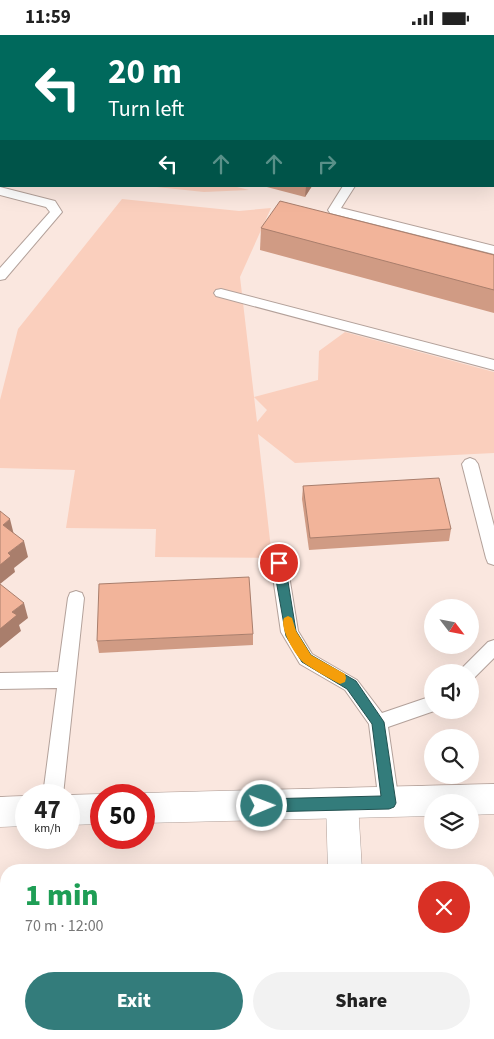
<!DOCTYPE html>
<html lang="en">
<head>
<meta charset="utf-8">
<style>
	body { margin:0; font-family:"Source Sans 3",sans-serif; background:#f2f2f2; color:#222; height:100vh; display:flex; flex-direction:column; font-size:19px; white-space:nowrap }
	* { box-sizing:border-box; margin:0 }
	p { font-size:16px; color:#767676 }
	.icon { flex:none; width:28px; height:28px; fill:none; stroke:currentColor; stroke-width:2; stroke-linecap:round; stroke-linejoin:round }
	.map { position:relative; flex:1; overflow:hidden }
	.drawer { position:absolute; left:0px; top:829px; width:495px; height:176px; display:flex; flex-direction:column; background:#fff; border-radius:20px 20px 0 0; box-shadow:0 5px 20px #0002 }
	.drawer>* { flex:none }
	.banner { position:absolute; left:0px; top:0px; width:495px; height:152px; box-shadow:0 5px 20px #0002; background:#00695c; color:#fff; overflow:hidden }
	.needle { width:32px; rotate:122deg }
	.fabs { position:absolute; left:424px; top:564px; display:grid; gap:10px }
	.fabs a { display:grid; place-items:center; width:55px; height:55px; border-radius:50%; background:#fff; box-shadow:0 5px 20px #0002; font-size:25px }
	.speed { position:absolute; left:15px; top:749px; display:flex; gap:10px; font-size:25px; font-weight:700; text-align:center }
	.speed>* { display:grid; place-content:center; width:65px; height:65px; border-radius:50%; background:#fff; box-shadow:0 5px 20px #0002; line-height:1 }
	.speed small { font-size:12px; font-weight:400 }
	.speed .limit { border:8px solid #d22; background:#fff; color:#111 }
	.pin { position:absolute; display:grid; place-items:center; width:42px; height:42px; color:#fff; margin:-21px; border:2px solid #fff; border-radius:50%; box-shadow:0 1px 5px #0007 }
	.me { position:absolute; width:55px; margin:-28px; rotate:89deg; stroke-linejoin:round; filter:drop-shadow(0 0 4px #0008) }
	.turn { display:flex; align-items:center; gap:18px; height:105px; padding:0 25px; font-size:22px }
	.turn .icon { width:65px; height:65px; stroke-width:2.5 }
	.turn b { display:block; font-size:35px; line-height:42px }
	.lanes { display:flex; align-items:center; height:48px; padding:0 25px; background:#0003; justify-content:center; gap:25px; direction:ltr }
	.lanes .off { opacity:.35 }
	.round { display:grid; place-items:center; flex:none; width:52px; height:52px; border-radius:26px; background:#f2f2f2 }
	.summary { display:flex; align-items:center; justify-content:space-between; height:85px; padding:0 25px }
	h1 { font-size:30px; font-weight:800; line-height:38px; color:#1e9e55 }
	.action { display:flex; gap:10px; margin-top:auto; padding:10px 25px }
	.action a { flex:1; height:58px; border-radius:30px; background:#337c7b; color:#fff; font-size:20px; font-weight:800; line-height:58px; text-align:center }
	.action a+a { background:#f2f2f2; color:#222 }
	.status { display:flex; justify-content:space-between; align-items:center; height:35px; padding:0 25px; background:#fff; direction:ltr }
	.status svg { height:14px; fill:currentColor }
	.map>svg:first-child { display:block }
	.built { fill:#f3d8ce }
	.green { fill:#facfbd }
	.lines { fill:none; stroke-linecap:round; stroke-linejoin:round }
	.service-casing { stroke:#b3a19a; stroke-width:2 }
	.minor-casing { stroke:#b3a19a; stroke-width:1 }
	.secondary-casing { stroke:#b3a19a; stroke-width:1 }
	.service { fill:#fff; fill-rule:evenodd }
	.minor { fill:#fff; fill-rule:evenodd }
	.secondary { fill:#fff; fill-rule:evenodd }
	.wall { fill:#d09b84 }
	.shaded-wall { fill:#a97e6c }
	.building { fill:#f2b49a; stroke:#a97e6c }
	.route { fill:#337c7b; stroke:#215150 }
	.slow { fill:#f59e0b }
</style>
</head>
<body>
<div class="status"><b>11:59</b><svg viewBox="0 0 49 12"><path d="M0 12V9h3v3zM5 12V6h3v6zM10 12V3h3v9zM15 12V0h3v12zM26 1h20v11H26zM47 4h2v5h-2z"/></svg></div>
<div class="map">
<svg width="494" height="1004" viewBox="0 0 494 1004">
	<rect width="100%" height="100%" fill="#fae7df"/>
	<g class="built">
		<polygon points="298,830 299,835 188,835"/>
		<polygon points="81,999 307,999 308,1004 81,1004"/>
	</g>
	<g class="green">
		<polygon points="147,151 233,151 249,155 204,157"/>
		<polygon points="122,164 239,176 271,173 240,242 257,387 267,375 254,362 318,345 319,316 345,297 494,337 494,418 295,428 258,399 272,523 155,522 156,494 66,493 75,435 0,433 0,365 18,294"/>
	</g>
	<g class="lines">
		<defs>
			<g id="service">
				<polygon points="343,151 355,151 341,173 494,211 494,219 330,178 328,175"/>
				<polygon points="0,152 55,166 62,177 5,244 0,245 0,233 50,177 46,172 0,160"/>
				<polygon points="221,254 494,325 494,335 216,261 214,258 216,255"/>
				<polygon points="470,423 475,425 478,429 494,491 494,530 488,528 486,523 462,429 465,425"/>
				<polygon points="279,521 285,523 287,528 298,596 312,619 357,645 382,678 432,661 432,675 437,675 388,692 399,768 396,774 389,777 382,774 379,768 369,689 345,655 300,629 281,597 271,528 273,523"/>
				<polygon points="76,556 82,558 84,563 63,760 43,760 57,653 0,654 0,638 58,637 68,563 70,558"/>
				<polygon points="494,605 494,623 474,643 470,645 470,638 459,638 462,633 488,607"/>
				<polygon points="93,999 115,999 114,1004 92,1004"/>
			</g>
			<g id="minor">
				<polygon points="342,754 354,758 358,769 362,835 328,835 326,769 330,758"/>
				<polygon points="338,999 375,999 376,1004 338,1004"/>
			</g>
			<g id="secondary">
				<polygon points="494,749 494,779 470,780 470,768 432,768 432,781 144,788 144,760 138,760 144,758"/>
				<polygon points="101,759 104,760 101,760 101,789 69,790 69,760"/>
				<polygon points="26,761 26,791 0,792 0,762"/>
			</g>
		</defs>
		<use href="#service" class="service-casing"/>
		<use href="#minor" class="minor-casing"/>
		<use href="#secondary" class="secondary-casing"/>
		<use href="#service" class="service"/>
		<use href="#minor" class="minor"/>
		<use href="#secondary" class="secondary"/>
	</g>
	<g class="wall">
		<polygon points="50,0 100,0 99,1 50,1"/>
		<rect x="0" y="38" width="1" height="49"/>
		<polygon points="263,151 312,151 305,162"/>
		<polygon points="261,193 494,220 494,278 260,215"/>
		<polygon points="303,451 451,494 449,506 309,515 302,464"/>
		<polygon points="253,599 253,610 99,618 97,606"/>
		<polygon points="398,999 485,999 486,1004 399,1004"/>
	</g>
	<g class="shaded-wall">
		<polygon points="86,0 100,0 99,1 86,1"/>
		<polygon points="248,0 265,0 264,1 247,1"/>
		<polygon points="306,151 312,151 305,162"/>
		<polygon points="10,484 14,500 3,490"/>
		<polygon points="24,506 28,522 14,533 15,537 0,549 0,530 8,518"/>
		<polygon points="24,568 28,583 19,590 21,596 0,613 0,594 12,577"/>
		<polygon points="6,988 6,999 10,999 10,1004 5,1004"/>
	</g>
	<g class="building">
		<polygon points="203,0 248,0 247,1 202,1"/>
		<rect x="0" y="38" width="1" height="29"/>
		<polygon points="280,166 494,220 494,255 261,193"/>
		<polygon points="439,443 451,494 310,503 303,451"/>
		<polygon points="0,476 10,484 3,490 24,506 8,518 11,521 0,530"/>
		<polygon points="249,542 253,599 97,606 99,549"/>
		<polygon points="0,549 24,568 12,577 17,580 0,594"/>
		<polygon points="0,946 6,946 6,988 5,1004 0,1004"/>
		<rect x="117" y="999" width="148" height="5"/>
		<polygon points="400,999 485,999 486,1004 401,1004"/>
	</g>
	<polygon class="route" points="279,523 285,528 296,596 311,620 356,646 384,687 396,768 394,772 389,774 262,777 258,775 256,771 258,766 262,764 381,761 372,689 347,654 302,627 286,601 273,528"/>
	<path class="slow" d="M288,581L292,583L296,596L311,620L345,639L346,643L345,647L340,649L336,647C325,641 314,635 304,628C296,622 279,593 284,583Z"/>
</svg>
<div class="fabs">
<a><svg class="needle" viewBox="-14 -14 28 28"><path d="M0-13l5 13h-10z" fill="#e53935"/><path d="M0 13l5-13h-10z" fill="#767676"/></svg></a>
<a><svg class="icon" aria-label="sound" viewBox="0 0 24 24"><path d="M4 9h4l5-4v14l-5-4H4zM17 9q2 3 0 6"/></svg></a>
<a><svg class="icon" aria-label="search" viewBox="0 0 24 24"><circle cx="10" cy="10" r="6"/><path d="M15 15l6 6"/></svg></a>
<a><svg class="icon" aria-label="layers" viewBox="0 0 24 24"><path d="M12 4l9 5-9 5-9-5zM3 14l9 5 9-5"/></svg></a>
</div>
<div class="speed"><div>47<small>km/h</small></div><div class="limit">50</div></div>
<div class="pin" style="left:279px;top:528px;background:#d93025"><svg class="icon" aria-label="arrive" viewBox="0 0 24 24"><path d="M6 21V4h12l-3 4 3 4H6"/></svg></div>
<svg class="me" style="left:262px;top:771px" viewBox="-20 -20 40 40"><circle r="17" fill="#337c7b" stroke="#fff" stroke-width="3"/><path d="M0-11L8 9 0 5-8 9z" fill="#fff"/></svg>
<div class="banner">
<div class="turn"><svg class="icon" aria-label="left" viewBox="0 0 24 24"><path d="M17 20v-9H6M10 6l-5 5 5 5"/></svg><div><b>20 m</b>Turn left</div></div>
<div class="lanes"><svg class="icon" aria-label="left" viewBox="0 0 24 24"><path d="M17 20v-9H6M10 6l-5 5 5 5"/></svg><svg class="icon off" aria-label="ahead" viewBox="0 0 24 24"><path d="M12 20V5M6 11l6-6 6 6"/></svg><svg class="icon off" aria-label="ahead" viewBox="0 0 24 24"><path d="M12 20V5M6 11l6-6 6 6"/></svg><svg class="icon off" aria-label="right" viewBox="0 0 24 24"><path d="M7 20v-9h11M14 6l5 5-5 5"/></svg></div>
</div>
<section class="drawer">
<div class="summary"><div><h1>1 min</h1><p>70 m · 12:00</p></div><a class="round" style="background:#d93025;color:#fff"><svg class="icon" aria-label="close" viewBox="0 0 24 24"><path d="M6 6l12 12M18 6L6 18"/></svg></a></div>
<div class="action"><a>Exit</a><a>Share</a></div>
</section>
</div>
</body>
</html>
